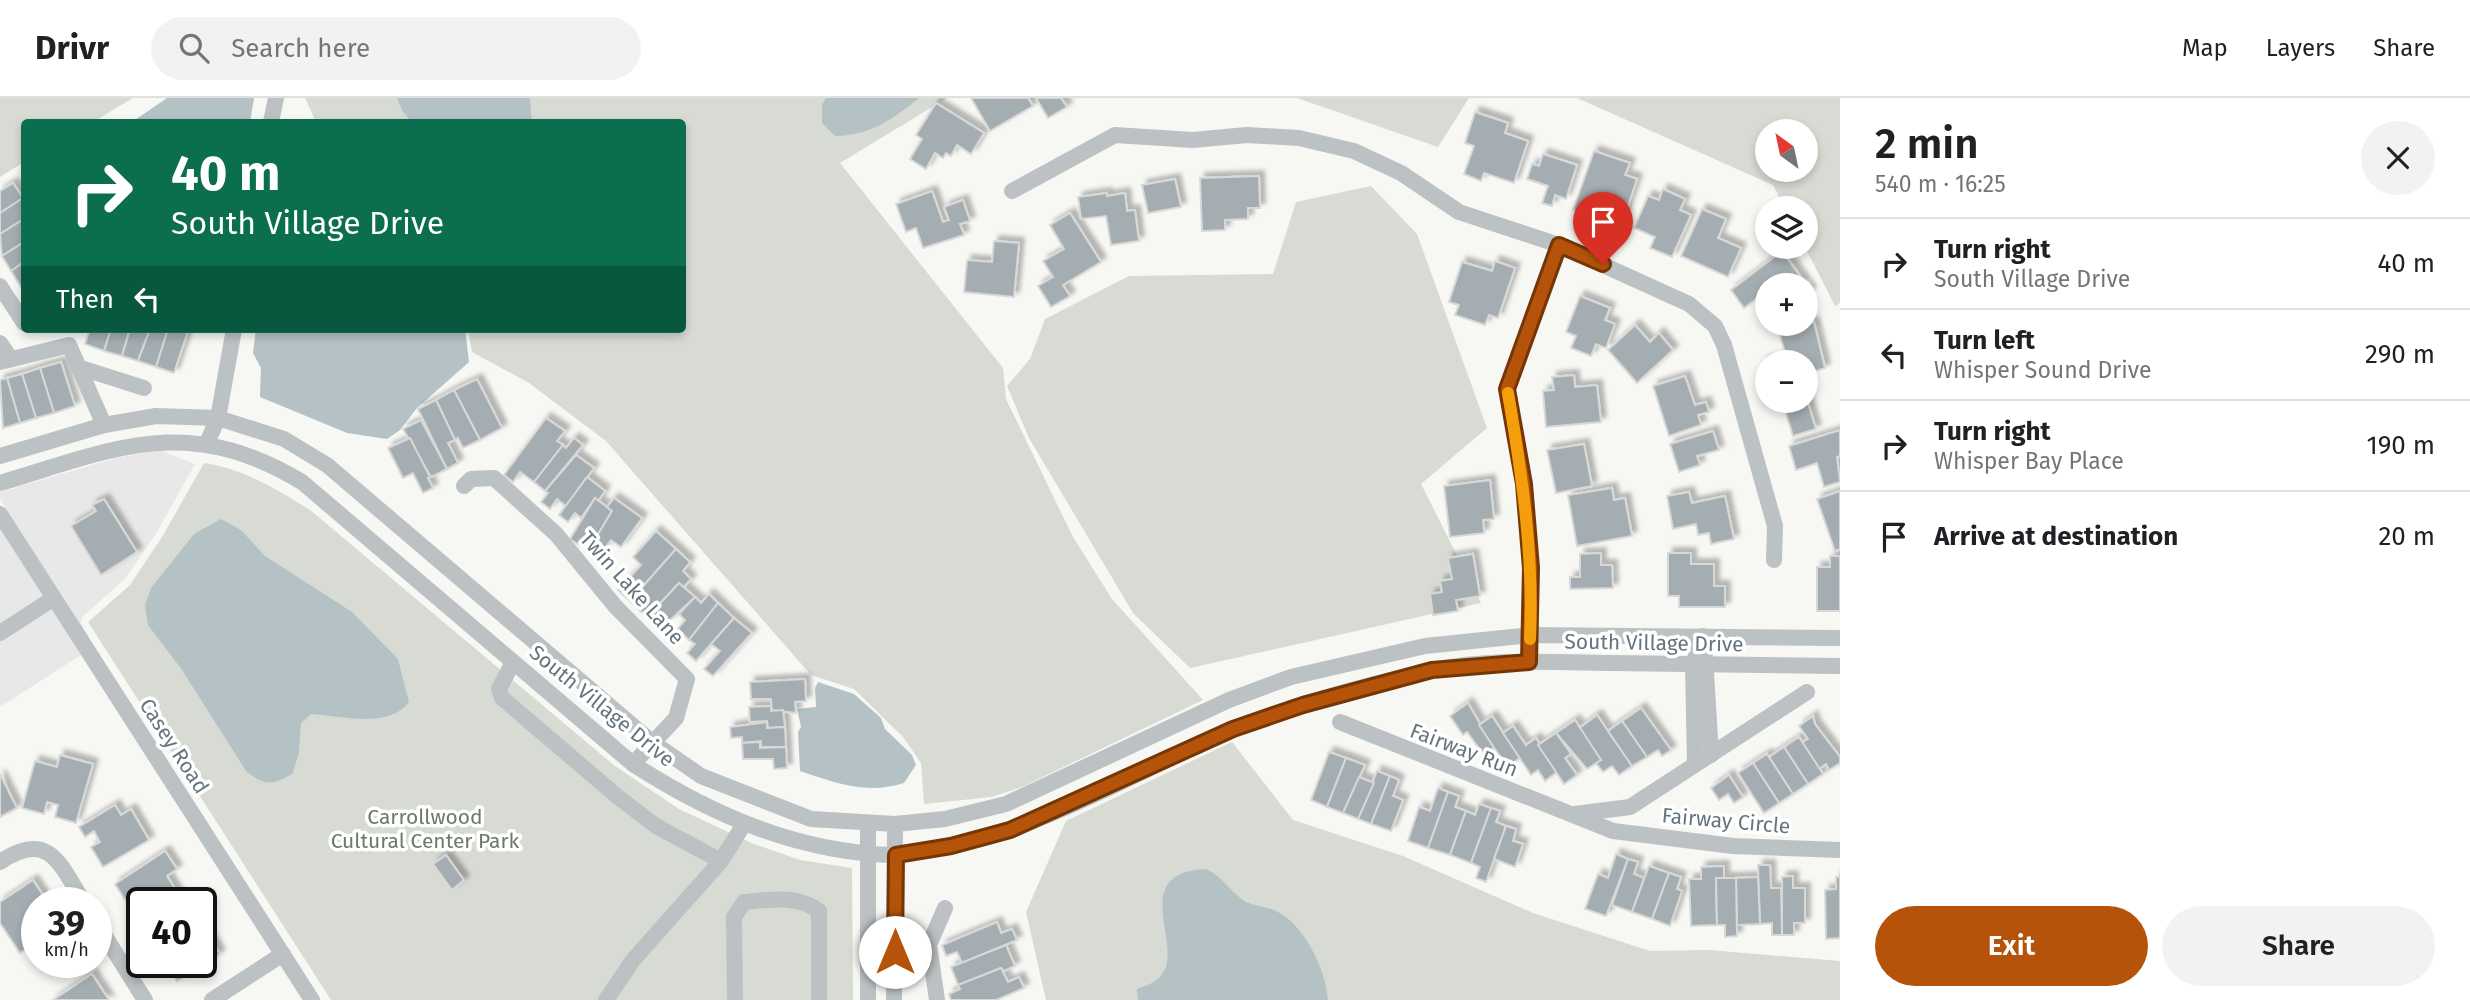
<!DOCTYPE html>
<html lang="en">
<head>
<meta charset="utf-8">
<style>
	body { margin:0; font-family:"Fira Sans",sans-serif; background:#f2f2f2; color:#202124; height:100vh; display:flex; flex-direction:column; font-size:26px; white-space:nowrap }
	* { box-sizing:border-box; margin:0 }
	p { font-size:23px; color:#757577 }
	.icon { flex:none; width:38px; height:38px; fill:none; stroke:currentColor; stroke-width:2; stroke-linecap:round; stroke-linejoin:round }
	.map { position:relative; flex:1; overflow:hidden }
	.details { display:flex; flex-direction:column; background:#fff; width:630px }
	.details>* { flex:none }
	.top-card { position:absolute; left:21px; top:21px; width:665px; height:214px; border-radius:7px; box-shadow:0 4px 10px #0003; background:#0b6e4f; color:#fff; overflow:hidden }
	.needle { width:46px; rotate:327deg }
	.fabs { position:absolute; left:1755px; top:21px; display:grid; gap:14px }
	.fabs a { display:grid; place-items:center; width:63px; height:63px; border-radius:50%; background:#fff; box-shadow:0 4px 10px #0003; font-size:35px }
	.speed { position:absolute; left:21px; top:789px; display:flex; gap:14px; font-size:35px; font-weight:700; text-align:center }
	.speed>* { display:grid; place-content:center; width:91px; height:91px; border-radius:50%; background:#fff; box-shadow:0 4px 10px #0003; line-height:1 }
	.speed small { font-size:18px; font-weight:400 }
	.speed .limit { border:4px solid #111; border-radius:10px; background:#fff; color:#111 }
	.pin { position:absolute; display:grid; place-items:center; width:60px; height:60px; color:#fff; margin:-72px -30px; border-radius:50% 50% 50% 0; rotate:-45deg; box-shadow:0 0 7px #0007 }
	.pin .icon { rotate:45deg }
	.me { position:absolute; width:77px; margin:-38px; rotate:0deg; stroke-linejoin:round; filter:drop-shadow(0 0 5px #0008) }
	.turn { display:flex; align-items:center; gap:24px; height:147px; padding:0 35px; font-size:32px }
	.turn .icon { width:91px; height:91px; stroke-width:2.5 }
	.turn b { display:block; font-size:49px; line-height:60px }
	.then { display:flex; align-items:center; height:66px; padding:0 35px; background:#0003; gap:14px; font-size:26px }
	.round { display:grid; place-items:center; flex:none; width:74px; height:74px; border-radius:37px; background:#f2f2f2 }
	.summary { display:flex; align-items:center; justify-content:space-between; height:119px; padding:0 35px }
	h1 { font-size:42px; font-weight:600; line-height:52px }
	.button { display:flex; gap:14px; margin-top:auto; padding:14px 35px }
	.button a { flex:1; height:80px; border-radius:42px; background:#b45309; color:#fff; font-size:28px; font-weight:600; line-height:80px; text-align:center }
	.button a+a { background:#f2f2f2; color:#202124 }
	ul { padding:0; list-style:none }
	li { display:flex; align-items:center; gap:21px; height:91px; padding:0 35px; border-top:2px solid #e0e0e0 }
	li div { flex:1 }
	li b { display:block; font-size:26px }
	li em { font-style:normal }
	header { display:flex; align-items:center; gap:42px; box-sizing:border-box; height:98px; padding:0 35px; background:#fff; border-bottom:2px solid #e0e0e0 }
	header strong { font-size:33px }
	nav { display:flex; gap:38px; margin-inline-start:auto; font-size:24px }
	.search { width:490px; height:63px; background:#f2f2f2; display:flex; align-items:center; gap:18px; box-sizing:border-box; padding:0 24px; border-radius:38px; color:#757577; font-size:26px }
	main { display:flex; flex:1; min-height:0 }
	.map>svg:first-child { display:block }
	.built { fill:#e8e8e8 }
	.green { fill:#d7dbd4; fill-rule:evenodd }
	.water { fill:#b5c2c5 }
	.building { fill:#a4adb1; stroke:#d8d8d7; stroke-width:2; filter:url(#shadow) }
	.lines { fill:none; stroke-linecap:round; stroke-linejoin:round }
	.minor { stroke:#bcc1c4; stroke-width:16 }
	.route-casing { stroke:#753606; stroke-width:18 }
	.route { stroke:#b45309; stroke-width:12 }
	.slow { stroke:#f59e0b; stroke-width:12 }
	.labels { text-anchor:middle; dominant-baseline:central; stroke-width:7; stroke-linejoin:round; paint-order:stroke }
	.street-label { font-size:21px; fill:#65757d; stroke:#fff }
	.park-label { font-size:21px; fill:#6d7a67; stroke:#fff }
</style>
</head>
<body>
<header>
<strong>Drivr</strong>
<div class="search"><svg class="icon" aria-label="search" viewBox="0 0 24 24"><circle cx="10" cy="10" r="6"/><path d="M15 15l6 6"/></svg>Search here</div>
<nav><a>Map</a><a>Layers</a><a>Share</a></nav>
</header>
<main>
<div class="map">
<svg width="1840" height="902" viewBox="0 0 1840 902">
	<defs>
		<filter id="shadow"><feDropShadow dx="5" dy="-5" stdDeviation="2" flood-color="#0004"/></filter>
	</defs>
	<rect width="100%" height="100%" fill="#f7f7f4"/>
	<g class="built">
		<polygon points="160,352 195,366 157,434 125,481 82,519 81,525 94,548 0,401 0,394 116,360"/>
		<polygon points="0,430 81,557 0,609"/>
	</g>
	<g class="green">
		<polygon points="0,0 133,0 93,24 24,24 24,64 0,79"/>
		<polygon points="305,0 947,0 840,65 1003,270 1006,301 1073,439 1112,501 1203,602 1022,689 992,699 924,706 921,665 903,639 854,591 811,577 606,343 529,285 472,254 468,231 682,231 682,24 316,24"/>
		<polygon points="1297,0 1469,0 1438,49"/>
		<path d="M1577,0H1840V205L1835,208L1805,149L1806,110H1785L1773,87ZM1806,33V72H1768V33Z"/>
		<polygon points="1371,88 1417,136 1487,330 1421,386 1481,505 1190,570 1133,515 1029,340 1007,288 1030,261 1045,221 1129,178 1273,176 1296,104"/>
		<path d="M204,365C245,371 275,391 310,412L615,668L679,711L754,746L800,762L852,770L853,902H331L88,524L130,487L162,439Z"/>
		<polygon points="1232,644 1293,722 1403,758 1533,815 1650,853 1709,852 1840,863 1840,902 1046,902 1026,814 1066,723"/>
	</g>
	<g class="water">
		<polygon points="167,0 254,0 250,24 132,24"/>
		<polygon points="397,0 530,0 532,24 412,24 403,14"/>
		<path d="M826,0H919C892,22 871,37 835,38L822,25V7Z"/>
		<polygon points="256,231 465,231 469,264 417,310 400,332 387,341 347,335 260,299 261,270 253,255"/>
		<path d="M221,421L241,432L265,458L352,514L398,561L409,604C389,631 341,618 311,616L301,625L299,654L293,675C273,688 264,688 246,673L182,572L148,527L145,507L151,490L194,436Z"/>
		<path d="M818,584L854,596L881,620L885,631L912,657L916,667L904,685C866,697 836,685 800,673L798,634L801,629L797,611L816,609L815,590Z"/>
		<path d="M1206,771C1222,778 1229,792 1243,802C1252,808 1263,808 1274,812C1303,824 1326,871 1328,902H1138L1137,891C1148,887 1158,884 1164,873C1181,844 1129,774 1206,771Z"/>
	</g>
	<g class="building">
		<polygon points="971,0 1028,0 1033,8 990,33"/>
		<polygon points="1036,0 1061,0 1067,9 1048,20"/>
		<polygon points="936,5 984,35 971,56 957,47 951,58 946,55 943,60 935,55 926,71 910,61 922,41 916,37"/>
		<polygon points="1475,14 1508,25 1505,35 1528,43 1514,85 1484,75 1481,83 1464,76 1474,48 1465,45"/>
		<polygon points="1594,53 1630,65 1625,77 1637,81 1625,117 1601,108 1597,120 1573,112"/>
		<polygon points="1543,56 1577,67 1566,101 1555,97 1552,108 1542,105 1548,88 1527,81 1532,66 1539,68"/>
		<polygon points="1259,78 1260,110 1248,110 1248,121 1225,122 1225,132 1202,133 1200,80"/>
		<polygon points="1175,81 1181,109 1148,115 1142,87"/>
		<polygon points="13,85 23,100 0,115 0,93"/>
		<polygon points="1663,91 1685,101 1680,112 1691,117 1672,159 1650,150 1655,139 1634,130 1648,98 1659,102"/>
		<polygon points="932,93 943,124 949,122 944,109 963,102 970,123 960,126 964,137 923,150 916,130 906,134 896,106"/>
		<polygon points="1107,95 1107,98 1125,95 1127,113 1135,112 1139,143 1111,147 1106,118 1081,121 1078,99"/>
		<polygon points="23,100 24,121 0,136 0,115"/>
		<polygon points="1702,111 1726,121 1718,140 1741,150 1728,179 1681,158"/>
		<polygon points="1070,115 1101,164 1063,187 1070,198 1051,209 1038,188 1053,179 1043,163 1064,151 1050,127"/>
		<polygon points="24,121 24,144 2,158 0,136"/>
		<polygon points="994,143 1019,145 1014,199 964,194 967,162 992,164"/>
		<polygon points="24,144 24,164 11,173 2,158"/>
		<polygon points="1782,153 1811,193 1806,197 1806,187 1768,187 1768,192 1744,210 1731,192"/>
		<polygon points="1495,163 1515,170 1498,220 1489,217 1485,227 1455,217 1459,207 1449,204 1462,164 1492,173"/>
		<polygon points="24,164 24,187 21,189 11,173"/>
		<polygon points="1580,198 1610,210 1605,222 1615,226 1606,250 1596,246 1591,258 1571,250 1576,238 1566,234"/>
		<polygon points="1814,224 1825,270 1806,276 1806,264 1768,264 1768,280 1763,264 1786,258 1779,234"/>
		<polygon points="1635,227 1650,244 1659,235 1673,252 1637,285 1608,252"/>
		<polygon points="90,231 111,231 104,253 85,246"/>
		<polygon points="111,231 130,231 122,258 104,253"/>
		<polygon points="130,231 150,231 138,263 122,258"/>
		<polygon points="150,231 168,231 156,269 138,263"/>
		<polygon points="168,231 188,233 174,275 156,269"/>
		<polygon points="61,264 75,308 54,315 40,270"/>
		<polygon points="40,270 54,315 36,320 22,276"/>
		<polygon points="22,276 36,320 20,325 7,280"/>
		<polygon points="1574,277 1575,289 1597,287 1601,324 1546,329 1543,293 1554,292 1552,279"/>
		<polygon points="1685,278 1695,307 1706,304 1709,314 1698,317 1701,327 1669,338 1653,288"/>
		<polygon points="7,280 20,325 3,330 0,282"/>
		<polygon points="477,281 502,330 480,342 454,292"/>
		<polygon points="454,292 480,342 463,350 458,340 455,342 436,302"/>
		<polygon points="1806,299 1816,331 1793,338 1782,303 1806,303"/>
		<polygon points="436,302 455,342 448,345 458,365 447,371 418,311"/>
		<polygon points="546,320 565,333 557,343 563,347 534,384 520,374 513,384 504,377"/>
		<polygon points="421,322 447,371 431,379 403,331"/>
		<polygon points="1840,332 1840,358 1837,359 1840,384 1824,389 1817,365 1796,372 1789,348"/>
		<polygon points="1713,333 1719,352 1697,358 1700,367 1679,374 1670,346"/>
		<polygon points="410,340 430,379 428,380 433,390 423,395 413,375 403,380 388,350"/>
		<polygon points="574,340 583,347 545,393 534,384 563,347 566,350"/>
		<polygon points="1584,346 1592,388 1556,395 1547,352"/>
		<polygon points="576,357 594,370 566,408 557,401 550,411 541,404 548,395 545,393"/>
		<polygon points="587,379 605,393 598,403 595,400 581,420 575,415 568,424 559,417"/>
		<polygon points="1490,382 1494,421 1483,422 1484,435 1450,439 1444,388"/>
		<polygon points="1612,390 1614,402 1625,400 1632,438 1577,448 1568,397"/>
		<polygon points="1840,393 1840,451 1835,453 1817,401"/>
		<polygon points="1689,394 1692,405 1725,398 1734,441 1711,446 1709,435 1698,437 1696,426 1673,431 1667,398"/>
		<polygon points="595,400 612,413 594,443 586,438 579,447 570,441"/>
		<polygon points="614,400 642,420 621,449 611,442 604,451 594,443 612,413 607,409"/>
		<polygon points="104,401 137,454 101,477 71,428 96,413 92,407"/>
		<polygon points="656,433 676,451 630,503 618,492 641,467 633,459"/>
		<polygon points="676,451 690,464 683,473 691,481 684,489 679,485 655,511 660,515 652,524 630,503"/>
		<polygon points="1601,455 1601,467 1612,467 1613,490 1570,491 1570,479 1580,479 1580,456"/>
		<polygon points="1668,455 1691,455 1691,466 1714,466 1714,488 1725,488 1725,509 1679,509 1679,498 1668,498"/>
		<polygon points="1473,456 1480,498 1456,502 1458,513 1433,517 1430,496 1442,494 1440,483 1452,481 1448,460"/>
		<polygon points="1830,458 1840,458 1840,513 1817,513 1817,469 1830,469"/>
		<polygon points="679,485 695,499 669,523 655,511"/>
		<polygon points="709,496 718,505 689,542 678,531 685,522 679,516 695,499 701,505"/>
		<polygon points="718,505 734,520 696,563 687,555 695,546 689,542"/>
		<polygon points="734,520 752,535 713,578 704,571 720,553 711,546"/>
		<polygon points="805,581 806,603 795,604 796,615 772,612 771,601 751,601 750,584"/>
		<polygon points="1468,605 1494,650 1484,657 1467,634 1463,637 1450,618"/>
		<polygon points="771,608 771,613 783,612 785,629 768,630 767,623 750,624 749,609"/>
		<polygon points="1641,610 1671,652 1662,658 1658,652 1647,659 1622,623"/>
		<polygon points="1597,617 1632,668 1619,677 1612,668 1603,674 1596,665 1601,662 1578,631"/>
		<polygon points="1492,618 1520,660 1507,669 1479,627"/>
		<polygon points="1813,618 1815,626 1840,659 1840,665 1829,672 1826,666 1819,671 1802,644 1808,641 1799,628"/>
		<polygon points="1575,622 1601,662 1587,671 1556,635"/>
		<polygon points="1622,623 1647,659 1632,668 1608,633"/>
		<polygon points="767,624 767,630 785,629 786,649 761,649 761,643 742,645 742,639 731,640 730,629"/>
		<polygon points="1513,628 1526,647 1536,640 1557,674 1545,683 1538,672 1531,677 1503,635"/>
		<polygon points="1556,635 1571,656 1565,660 1577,677 1564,686 1538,647"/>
		<polygon points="1799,639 1823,676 1808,686 1784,649"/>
		<polygon points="760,644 760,650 786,649 787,670 774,671 773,661 743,661 742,645"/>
		<polygon points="1784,649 1808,686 1793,696 1769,659"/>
		<polygon points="1329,654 1346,660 1327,709 1311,702"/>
		<polygon points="1767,656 1793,696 1779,705 1753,665"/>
		<polygon points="60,657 93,666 76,725 55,719 58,707 47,704 44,716 22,710 35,663 57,669"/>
		<polygon points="1346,660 1365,667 1343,715 1327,709"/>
		<polygon points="1753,665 1779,705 1764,715 1738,675"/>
		<polygon points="1377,673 1390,678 1371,726 1358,721"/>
		<polygon points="0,676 17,710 0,719"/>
		<polygon points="1729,677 1743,699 1734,705 1728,696 1719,702 1711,690"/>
		<polygon points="1390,678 1399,682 1393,698 1403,702 1391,733 1371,726"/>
		<polygon points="1359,679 1374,685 1358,721 1343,715"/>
		<polygon points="1438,690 1448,694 1428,750 1408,743 1419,709 1430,713"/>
		<polygon points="1448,694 1459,698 1455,709 1466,713 1450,757 1428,750"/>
		<polygon points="1479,706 1491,710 1471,765 1450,757 1466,713 1475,717"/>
		<polygon points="115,707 121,717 131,711 149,742 103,769 91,749 100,744 94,733 85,739 79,729"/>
		<polygon points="1491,710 1500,713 1496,724 1506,728 1486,784 1476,780 1480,769 1471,765"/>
		<polygon points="1506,728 1516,731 1513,743 1523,746 1515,769 1494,761"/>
		<polygon points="165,753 177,771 167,778 184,805 170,805 168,802 142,805 142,819 138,822 115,786"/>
		<polygon points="1616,756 1628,761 1606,818 1585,811 1598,776 1608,780"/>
		<polygon points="446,757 464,782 452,792 433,766"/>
		<polygon points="1628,761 1638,764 1634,776 1644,780 1632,814 1612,807"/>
		<polygon points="1758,767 1770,767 1771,790 1781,790 1782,837 1772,837 1772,825 1760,826"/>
		<polygon points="1649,768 1669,775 1652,821 1632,814"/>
		<polygon points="1724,768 1724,780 1716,780 1717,827 1691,828 1689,781 1701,781 1701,769"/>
		<polygon points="1669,775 1681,779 1677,791 1682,793 1670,828 1652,821"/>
		<polygon points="1793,778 1793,790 1805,790 1805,825 1794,825 1794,837 1782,837 1782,779"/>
		<polygon points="1758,779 1760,826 1737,827 1736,780"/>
		<polygon points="1836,779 1840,779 1840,840 1826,841 1825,792 1836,791"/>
		<polygon points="1716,780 1736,780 1737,838 1725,839 1725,827 1717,827"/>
		<polygon points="33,782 48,805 37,805 37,843 20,855 0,825 0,804"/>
		<polygon points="997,824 1001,835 1012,831 1017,842 962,865 957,854 946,858 942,847"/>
		<polygon points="201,826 220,856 177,883 165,864 201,864"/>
		<polygon points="1006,847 1015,868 1004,873 1001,870 958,887 951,869"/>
		<polygon points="1001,870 1008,884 1019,879 1024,890 996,902 951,902 949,896 960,891 958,887"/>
		<polygon points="92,876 109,902 53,902"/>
	</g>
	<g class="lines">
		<g class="minor">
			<polyline points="271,24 276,0"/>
			<polyline points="1012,93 1115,37 1193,42 1247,37 1299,40 1354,53 1401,75 1459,114 1559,147 1689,206 1715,228 1724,247 1775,428 1774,462"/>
			<polyline points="0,188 24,225"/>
			<polyline points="0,245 11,261"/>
			<polyline points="0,264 69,247 104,327"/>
			<polyline points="78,269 144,290"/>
			<polyline points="207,345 218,320 234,231"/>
			<polyline points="0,358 104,327 156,318 218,320 284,341 327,367 652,644 701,678 811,721 895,726 945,721 1006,706 1229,602 1291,579 1425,548 1530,537 1840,540"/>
			<path d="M0,385C118,350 186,315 302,384L633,666C712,717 797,754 892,757C906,757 922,753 936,750C1039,733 1134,675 1229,633C1292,606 1362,588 1429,573C1488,560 1552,564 1612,565C1688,566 1764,567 1840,568"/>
			<polyline points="464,388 471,381 494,380 556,436 615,508 687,581 676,620 633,666"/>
			<polyline points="0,416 312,902"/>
			<polyline points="0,535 54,500"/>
			<polyline points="1705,558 1711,657"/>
			<polyline points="1529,563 1531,470 1524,386 1507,291 1559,147"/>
			<polyline points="513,564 499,591 502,600 618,699 656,728 721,763"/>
			<polyline points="1340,624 1613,733 1733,748 1840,752"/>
			<polyline points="1695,667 1693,566 1703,538"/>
			<polyline points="1575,716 1630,709 1807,594"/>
			<path d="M0,764C49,731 60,766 84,805"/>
			<polyline points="96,824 145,902"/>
			<polyline points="212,902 283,856"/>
			<polyline points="606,902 633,862 721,763 744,726"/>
			<path d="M735,902L734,819L744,804C771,802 796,796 819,813V902"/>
			<polyline points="868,902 868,727"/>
			<polyline points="894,902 895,726"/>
			<polyline points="937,902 929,847 945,810"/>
		</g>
	</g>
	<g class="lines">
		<defs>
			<polyline id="route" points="895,854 896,757 951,748 1010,732 1233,631 1303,607 1432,572 1529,564 1531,470 1524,386 1507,291 1559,147 1603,166"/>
		</defs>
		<use href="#route" class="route-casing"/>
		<use href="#route" class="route"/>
		<path class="slow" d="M1508,295C1522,377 1534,458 1530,541"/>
	</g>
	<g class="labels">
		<g class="street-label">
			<text transform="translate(632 490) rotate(48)">Twin Lake Lane</text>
			<text transform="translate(1654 545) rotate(1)">South Village Drive</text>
			<text transform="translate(602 608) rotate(39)">South Village Drive</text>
			<text transform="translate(174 648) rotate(57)">Casey Road</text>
			<text transform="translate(1464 652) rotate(21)">Fairway Run</text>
			<text transform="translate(1726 723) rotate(5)">Fairway Circle</text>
		</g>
		<g class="park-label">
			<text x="425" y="719">Carrollwood<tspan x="425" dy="24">Cultural Center Park</tspan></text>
		</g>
	</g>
</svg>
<div class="fabs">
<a><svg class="needle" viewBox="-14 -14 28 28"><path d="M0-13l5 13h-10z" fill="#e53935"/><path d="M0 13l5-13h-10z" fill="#757577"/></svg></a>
<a><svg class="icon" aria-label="layers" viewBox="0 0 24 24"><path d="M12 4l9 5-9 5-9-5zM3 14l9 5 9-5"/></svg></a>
<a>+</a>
<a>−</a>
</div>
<div class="speed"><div>39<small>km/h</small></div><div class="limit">40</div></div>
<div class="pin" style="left:1603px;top:166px;background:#d93025"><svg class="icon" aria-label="arrive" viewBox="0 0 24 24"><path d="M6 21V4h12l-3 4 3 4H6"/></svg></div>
<svg class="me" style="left:895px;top:854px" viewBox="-20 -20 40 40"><circle r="19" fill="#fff"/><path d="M0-13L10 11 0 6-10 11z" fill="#b45309"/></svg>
<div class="top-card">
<div class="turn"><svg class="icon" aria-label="right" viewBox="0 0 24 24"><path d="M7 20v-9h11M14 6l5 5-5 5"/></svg><div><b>40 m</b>South Village Drive</div></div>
<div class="then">Then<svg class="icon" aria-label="left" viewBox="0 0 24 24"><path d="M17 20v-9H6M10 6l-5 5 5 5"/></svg></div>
</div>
</div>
<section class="details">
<div class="summary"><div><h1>2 min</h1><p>540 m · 16:25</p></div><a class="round"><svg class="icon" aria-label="close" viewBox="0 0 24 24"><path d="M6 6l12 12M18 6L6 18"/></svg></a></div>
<ul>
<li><svg class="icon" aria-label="right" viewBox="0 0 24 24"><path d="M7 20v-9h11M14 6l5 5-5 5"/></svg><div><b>Turn right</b><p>South Village Drive</p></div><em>40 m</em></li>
<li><svg class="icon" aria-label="left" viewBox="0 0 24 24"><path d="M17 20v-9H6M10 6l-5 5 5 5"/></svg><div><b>Turn left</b><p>Whisper Sound Drive</p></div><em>290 m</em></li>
<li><svg class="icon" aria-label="right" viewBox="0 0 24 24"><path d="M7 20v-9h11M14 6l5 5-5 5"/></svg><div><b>Turn right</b><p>Whisper Bay Place</p></div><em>190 m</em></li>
<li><svg class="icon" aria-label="arrive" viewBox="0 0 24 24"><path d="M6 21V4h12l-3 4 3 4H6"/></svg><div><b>Arrive at destination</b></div><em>20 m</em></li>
</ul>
<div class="button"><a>Exit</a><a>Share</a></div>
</section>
</main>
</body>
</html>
